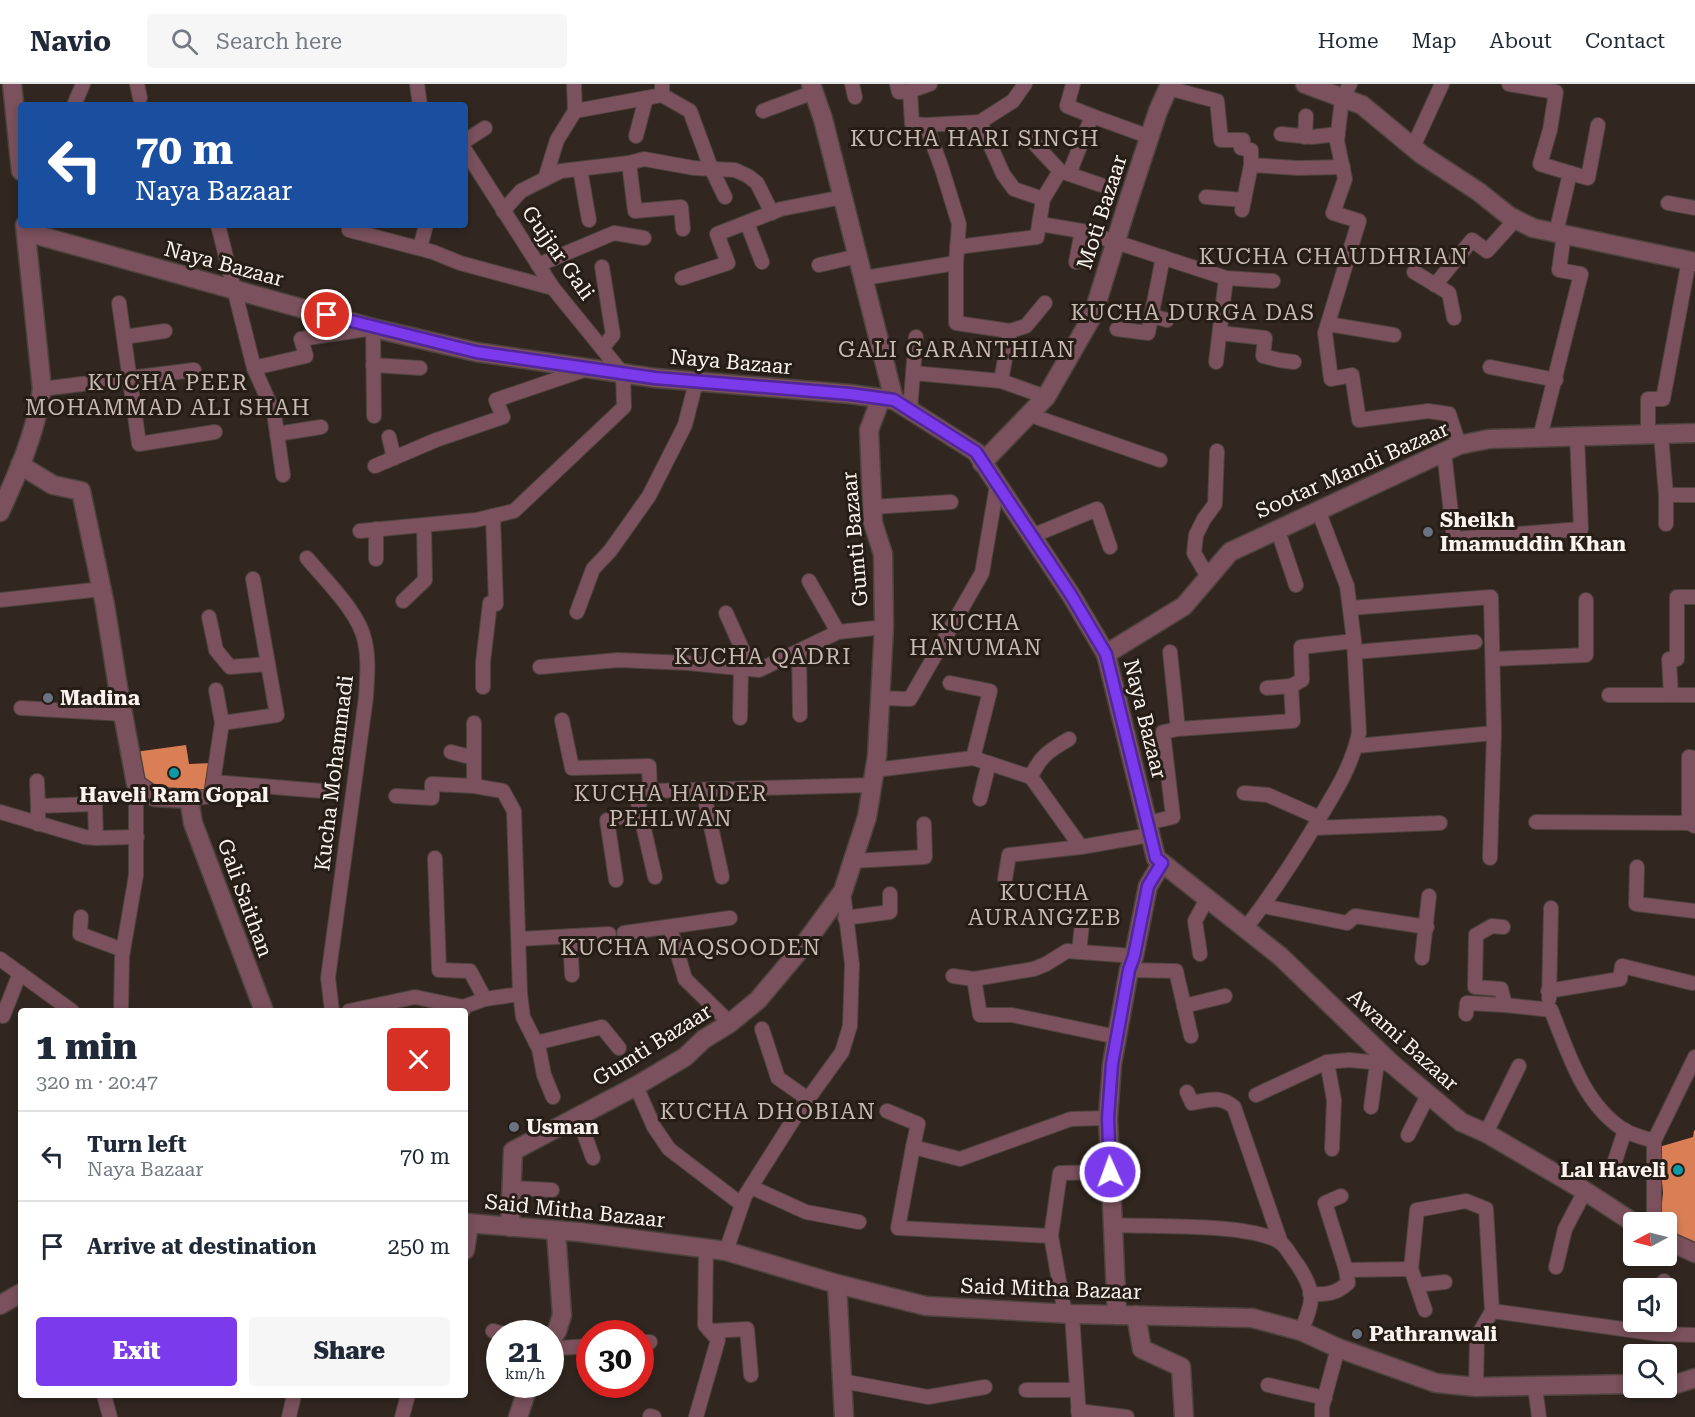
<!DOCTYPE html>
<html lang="en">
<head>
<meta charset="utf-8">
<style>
	body { margin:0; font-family:"Roboto Serif",serif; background:#f6f6f7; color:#1f2937; height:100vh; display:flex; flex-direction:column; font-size:22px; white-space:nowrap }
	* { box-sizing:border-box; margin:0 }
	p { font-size:20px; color:#747a83 }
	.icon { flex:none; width:33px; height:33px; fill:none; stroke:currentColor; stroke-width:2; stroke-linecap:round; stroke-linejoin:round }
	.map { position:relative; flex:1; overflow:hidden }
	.side { position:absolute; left:18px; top:924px; width:450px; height:390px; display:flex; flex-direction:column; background:#fff; border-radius:6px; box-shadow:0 3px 9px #0003 }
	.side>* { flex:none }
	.top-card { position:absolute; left:18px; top:18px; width:450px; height:126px; border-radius:6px; box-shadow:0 3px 9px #0003; background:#1a4fa0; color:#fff; overflow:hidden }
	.needle { width:39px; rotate:263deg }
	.buttons { position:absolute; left:1623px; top:1128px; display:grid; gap:12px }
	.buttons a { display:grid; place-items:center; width:54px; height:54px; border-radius:6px; background:#fff; box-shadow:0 3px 9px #0003; font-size:30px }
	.speed { position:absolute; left:486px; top:1236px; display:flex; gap:12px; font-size:30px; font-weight:700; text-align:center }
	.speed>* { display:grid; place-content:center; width:78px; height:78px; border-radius:50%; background:#fff; box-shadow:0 3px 9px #0003; line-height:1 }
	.speed small { font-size:15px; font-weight:400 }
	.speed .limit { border:9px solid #d22; background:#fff; color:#111 }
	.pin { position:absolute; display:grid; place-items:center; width:51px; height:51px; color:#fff; margin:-26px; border:3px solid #fff; border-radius:50%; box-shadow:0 2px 6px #0007 }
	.me { position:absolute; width:66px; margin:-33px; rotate:358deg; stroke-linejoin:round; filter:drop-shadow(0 0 4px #0008) }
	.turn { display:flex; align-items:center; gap:21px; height:126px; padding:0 18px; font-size:27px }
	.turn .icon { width:78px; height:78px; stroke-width:2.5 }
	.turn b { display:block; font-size:42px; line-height:51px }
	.round { display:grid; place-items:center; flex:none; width:63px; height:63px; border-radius:6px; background:#f6f6f7 }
	.head { display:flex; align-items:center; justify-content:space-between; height:102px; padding:0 18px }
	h1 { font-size:36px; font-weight:800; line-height:45px }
	.button { display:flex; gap:12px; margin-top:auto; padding:12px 18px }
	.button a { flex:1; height:69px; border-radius:6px; background:#7c3aed; color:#fff; font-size:24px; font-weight:800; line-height:69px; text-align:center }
	.button a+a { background:#f6f6f7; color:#1f2937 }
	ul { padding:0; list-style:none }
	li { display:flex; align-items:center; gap:18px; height:90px; padding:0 18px; border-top:2px solid #e0e1e3 }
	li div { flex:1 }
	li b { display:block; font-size:22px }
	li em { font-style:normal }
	header { display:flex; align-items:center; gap:36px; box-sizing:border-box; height:84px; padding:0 30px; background:#fff; border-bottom:2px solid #e0e1e3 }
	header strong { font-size:28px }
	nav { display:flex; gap:33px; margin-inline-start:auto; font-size:21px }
	.search { width:420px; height:54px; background:#f6f6f7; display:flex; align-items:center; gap:15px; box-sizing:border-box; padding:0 21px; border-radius:6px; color:#747a83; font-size:22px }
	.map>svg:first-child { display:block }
	.building { fill:#da7f55 }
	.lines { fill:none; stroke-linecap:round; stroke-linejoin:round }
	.service-casing { stroke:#4d433d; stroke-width:16 }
	.pedestrian-casing { stroke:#4d433d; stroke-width:21 }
	.minor-casing { stroke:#4d433d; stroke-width:21 }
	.tertiary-casing { stroke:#4d433d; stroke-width:21 }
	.service { stroke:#7a515d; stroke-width:14 }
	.pedestrian { stroke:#7a515d; stroke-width:18 }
	.minor { stroke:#7a515d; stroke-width:18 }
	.tertiary { stroke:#7a515d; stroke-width:18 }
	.route-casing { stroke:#51269a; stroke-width:15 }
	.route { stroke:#7c3aed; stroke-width:10 }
	.worship-dot { fill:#6b7280; stroke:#271d17; stroke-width:2 }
	.culture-dot { fill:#0f9aa8; stroke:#271d17; stroke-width:2 }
	.labels { text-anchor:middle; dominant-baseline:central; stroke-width:6; stroke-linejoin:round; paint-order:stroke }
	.street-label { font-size:21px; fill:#faf3ef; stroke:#271d17 }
	.poi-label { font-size:21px; font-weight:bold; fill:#faf3ef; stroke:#271d17; text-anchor:start }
	.neighbourhood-label { font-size:22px; letter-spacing:1.5px; fill:#c9bbb3; stroke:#271d17 }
</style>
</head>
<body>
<header>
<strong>Navio</strong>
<div class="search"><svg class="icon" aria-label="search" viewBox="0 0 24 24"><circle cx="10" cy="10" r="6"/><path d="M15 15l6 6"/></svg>Search here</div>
<nav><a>Home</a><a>Map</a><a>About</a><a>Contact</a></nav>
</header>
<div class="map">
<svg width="1695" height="1333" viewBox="0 0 1695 1333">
	<rect width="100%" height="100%" fill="#312620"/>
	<g class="building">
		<polygon points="186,661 189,680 212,679 208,709 157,708 140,699 135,668"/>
		<polygon points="1694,1046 1695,1047 1695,1160 1666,1147 1666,1138 1660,1138 1663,1109 1659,1063 1693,1053"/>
	</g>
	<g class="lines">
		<defs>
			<g id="service">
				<polyline points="137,0 140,14"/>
				<polyline points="417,0 420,21"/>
				<polyline points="574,0 575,27 662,11 662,0"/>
				<polyline points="852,0 855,13"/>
				<polyline points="897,0 899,8 910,7 930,0"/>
				<polyline points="1350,0 1342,14 1337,57 1345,95 1333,129 1359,137 1325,249 1331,295 1352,291 1359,336 1428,327 1449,330 1459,361"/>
				<polyline points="1509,0 1556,8 1550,46 1540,80 1570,89 1556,149"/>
				<polyline points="1168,4 1217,17 1221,56 1243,56 1241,64 1251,66 1251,81"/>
				<polyline points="910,7 912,40 926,41 942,85 959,140 956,179 956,239 1010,247 1001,297"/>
				<polyline points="662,11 690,27 711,84 725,113"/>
				<polyline points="74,21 83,0"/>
				<polyline points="763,27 814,8"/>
				<polyline points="1092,32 1150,53"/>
				<polyline points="980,38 1013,17 1025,0"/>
				<polyline points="926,41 980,38 1003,90 1014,105 1043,115 1037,153 957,163"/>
				<polyline points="1281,50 1312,53 1338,50"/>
				<polyline points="636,52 646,14"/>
				<polyline points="1305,53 1306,32"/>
				<polyline points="1030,55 1060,87 1101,101"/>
				<polyline points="465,57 485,44"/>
				<polyline points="1413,63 1442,0"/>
				<polyline points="629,79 635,127 681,123 683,145"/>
				<polyline points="580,85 589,136"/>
				<polyline points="1570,89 1588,94 1598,41"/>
				<polyline points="1069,90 1092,32 1067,22 1073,0"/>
				<polyline points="545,95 557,56 575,27"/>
				<polyline points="1206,113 1244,116"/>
				<polyline points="1043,115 1060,87"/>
				<polyline points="1668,119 1695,124"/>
				<polyline points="1242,126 1251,81 1298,84 1343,83"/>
				<polyline points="503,127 521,107 561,87 629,79 644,75 694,84 735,86 748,92 757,99 772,129"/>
				<polyline points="747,139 762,178"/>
				<polyline points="1040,140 1082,147 1226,194 1273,197"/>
				<polyline points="218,141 254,284 274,329 283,391"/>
				<polyline points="349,146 433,168 460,179 553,204"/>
				<polyline points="420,164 426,141"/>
				<polyline points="1076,178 1082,147"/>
				<polyline points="538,181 614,149 644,154"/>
				<polyline points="819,181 858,172"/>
				<polyline points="1414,188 1449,209 1454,234"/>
				<polyline points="682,194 728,179 717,150 781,125 843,113"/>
				<polyline points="864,194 956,179"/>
				<polyline points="1435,201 1472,156 1487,167 1516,135"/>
				<polyline points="119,219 139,360 215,348"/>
				<polyline points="1152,232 1167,236"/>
				<polyline points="1328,240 1394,251"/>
				<polyline points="1117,245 1148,249 1163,173"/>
				<polyline points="1010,247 1026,242 1045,219"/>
				<polyline points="1220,249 1265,254 1263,272 1279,276 1294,278"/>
				<polyline points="124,253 165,247"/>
				<polyline points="602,264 613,251 602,183"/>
				<polyline points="1216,278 1226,194"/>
				<polyline points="373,281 420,284"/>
				<polyline points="1490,283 1556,296"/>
				<polyline points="254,284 306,272 301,255 373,244 374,332"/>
				<polyline points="913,289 1001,297 1046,313"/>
				<polyline points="42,305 194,286"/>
				<polyline points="910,326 916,253"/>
				<polyline points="1027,330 1160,376"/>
				<polyline points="277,350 321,343"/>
				<polyline points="1661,351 1666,411 1695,411"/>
				<polyline points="1648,352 1648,315 1663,315 1689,176"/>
				<polyline points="389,353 394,374"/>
				<polyline points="1540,353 1581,190 1559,186 1564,151"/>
				<polyline points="1444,368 1454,455 1581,445 1577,352"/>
				<polyline points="375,382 436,356 503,333 496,316 587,285"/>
				<polyline points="1666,411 1666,440"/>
				<polyline points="872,423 951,418"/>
				<polyline points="1277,444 1296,501"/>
				<polyline points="376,445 376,475"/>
				<polyline points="360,447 476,436 514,427 624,323 623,290 553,204 465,66"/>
				<polyline points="1032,452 1097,425 1110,463"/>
				<path d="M307,474C325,496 360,529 365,558C369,576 367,594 366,613L328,894L332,927"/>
				<polyline points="1208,493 1194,469 1196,451 1204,435 1215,420 1217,367"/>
				<polyline points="809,497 838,548"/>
				<polyline points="0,516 102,505"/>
				<polyline points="403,517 425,496 424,441"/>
				<polyline points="1350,524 1491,513 1494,649 1356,662"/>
				<polyline points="577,528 593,485 610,467 649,412 685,341 696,298"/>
				<polyline points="726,529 751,585"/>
				<polyline points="209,533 216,566 230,583 268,580"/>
				<polyline points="799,567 800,631"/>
				<polyline points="1170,568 1178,645"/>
				<polyline points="1355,568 1475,558"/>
				<polyline points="1494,575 1586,571 1586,516"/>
				<polyline points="540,583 618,576 688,579 759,586 838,548 884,543"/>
				<polyline points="950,599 990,607 973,674"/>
				<polyline points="483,603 483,578 490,519 496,520 493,432"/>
				<polyline points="1267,604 1291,602"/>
				<polyline points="216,606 222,639"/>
				<polyline points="1609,611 1695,611"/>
				<polyline points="1671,611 1669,575 1677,575 1677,513 1695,513"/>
				<polyline points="880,614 910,615 982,489 997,401"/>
				<polyline points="21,624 124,630"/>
				<polyline points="740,634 741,584"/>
				<polyline points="562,636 572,684 649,682 650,707 873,701"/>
				<polyline points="451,668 474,674"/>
				<polyline points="875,686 973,674 1031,693 1081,763 1150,751"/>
				<path d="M1031,693C1040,672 1050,666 1069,655"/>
				<polyline points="37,697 38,722"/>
				<polyline points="213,698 222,639 277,631 253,495"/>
				<polyline points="474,702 474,639"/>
				<polyline points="703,706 722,793"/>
				<polyline points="650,707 638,719 655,793"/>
				<polyline points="1244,709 1268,711 1320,734"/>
				<polyline points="396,712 432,714 432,700 474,702 503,707 514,727 520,910 523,933 539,965 544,991 553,1013"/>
				<polyline points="189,715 211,712 213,698 322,707"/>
				<polyline points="980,715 989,679"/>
				<polyline points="0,728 85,753 96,754 137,753"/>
				<polyline points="1536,738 1689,739 1695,742"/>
				<polyline points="1147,739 1173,733 1163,648 1178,645 1293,637 1291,602 1302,596 1301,563 1354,557"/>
				<polyline points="1689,739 1689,673 1695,674"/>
				<polyline points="38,740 38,722 95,720 96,754"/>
				<polyline points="1314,744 1440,739"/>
				<polyline points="435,774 439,886 470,887 485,915 463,923"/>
				<polyline points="1490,774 1494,649"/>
				<polyline points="852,777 925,773 924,740"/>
				<polyline points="1637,783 1636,820 1695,827"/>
				<polyline points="1005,795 1009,771 1081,763"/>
				<polyline points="616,796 607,736 641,729"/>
				<polyline points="1263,822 1347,839 1355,832 1427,843"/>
				<polyline points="81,833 80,850 123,866"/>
				<polyline points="845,834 890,828 890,810"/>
				<polyline points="670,843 685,895 730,939"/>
				<path d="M1503,843L1492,842L1476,851L1475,903L1501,905L1505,921L1551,926C1568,968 1583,1020 1624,1046C1632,1051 1644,1054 1654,1057"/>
				<path d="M1245,845C1273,809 1297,772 1320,733C1337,705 1352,681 1359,649L1354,557L1347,502L1318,426"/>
				<polyline points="624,849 730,834"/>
				<polyline points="570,852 572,891"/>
				<polyline points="519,855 609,850"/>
				<polyline points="1079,868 1082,840"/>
				<polyline points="1200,870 1195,837 1207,815"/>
				<polyline points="1422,874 1429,812"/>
				<polyline points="0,875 72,927"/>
				<polyline points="1129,886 1176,887 1191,952"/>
				<polyline points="953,892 974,895 1034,885 1046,880 1067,867 1134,872"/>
				<polyline points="974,895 980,931 1012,931 1117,953"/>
				<polyline points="1548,907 1620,895 1622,882 1692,899"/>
				<polyline points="485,915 520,910"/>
				<polyline points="1549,915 1551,824"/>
				<polyline points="1184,922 1225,912"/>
				<polyline points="121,927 122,873 136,791 136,700"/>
				<polyline points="349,927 415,913 463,923 463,927"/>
				<polyline points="1466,930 1467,919 1505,921"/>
				<polyline points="3,932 20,889"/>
				<polyline points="762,945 778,994 808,1015"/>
				<polyline points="536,959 602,943 619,964"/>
				<polyline points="1327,978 1334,1016 1332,1065"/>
				<polyline points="636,1002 654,1043 669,1065 741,1120"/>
				<path d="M1187,1008L1192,1019C1208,1016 1220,1011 1234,1023L1281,1159"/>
				<polyline points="1256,1011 1327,978 1349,976 1392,980"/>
				<polyline points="1371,1023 1377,979"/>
				<polyline points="887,1027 918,1040 913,1063 960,1075 1071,1035 1108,1034"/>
				<polyline points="578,1033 593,1074"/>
				<polyline points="1486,1049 1519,982"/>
				<polyline points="1408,1051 1428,1011"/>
				<polyline points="913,1063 898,1144 1051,1152"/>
				<polyline points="1614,1080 1625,1046"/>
				<polyline points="751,1103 806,1128 859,1138"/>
				<polyline points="512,1104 552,1106"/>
				<polyline points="1654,1138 1654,1057 1695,973"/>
				<path d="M1113,1141C1152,1143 1249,1139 1280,1158C1287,1163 1292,1174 1297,1180C1316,1208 1314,1217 1301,1247"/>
				<polyline points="726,1167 745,1112 795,1033 842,968 850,942 852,880 843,807"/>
				<polyline points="1556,1183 1565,1145 1585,1107"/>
				<polyline points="1346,1186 1411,1185"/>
				<polyline points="1417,1201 1445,1198"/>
				<polyline points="1663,1204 1664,1197"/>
				<path d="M1310,1210C1326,1211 1336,1210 1348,1199L1346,1186L1325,1119L1341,1112"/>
				<polyline points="1425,1226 1411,1185 1417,1126 1466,1117 1486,1125 1492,1227 1477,1253 1476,1303"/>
				<polyline points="1492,1227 1659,1250 1695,1251"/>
				<polyline points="1065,1230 1051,1152 1060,1089 1110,1088"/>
				<polyline points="1072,1230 1079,1333"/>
				<polyline points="493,1247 504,1250"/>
				<polyline points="710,1247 747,1245 751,1291"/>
				<polyline points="640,1258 650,1258"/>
				<polyline points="550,1261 559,1264 590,1262"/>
				<polyline points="842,1297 928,1313 985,1303"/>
				<polyline points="1268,1301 1325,1314"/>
				<polyline points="1535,1303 1539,1333"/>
				<polyline points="1026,1306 1077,1306"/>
				<polyline points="104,1311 110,1333"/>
				<polyline points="1078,1327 1127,1333"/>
				<polyline points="650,1332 654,1333"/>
				<polyline points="289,1333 294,1311"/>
				<polyline points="402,1333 408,1311"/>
				<polyline points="696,1333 718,1256 705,1241 706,1164"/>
				<polyline points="1322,1333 1322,1323 1338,1264"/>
			</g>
			<polyline id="pedestrian" points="465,1166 469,1139"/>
			<g id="minor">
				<polyline points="811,0 823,35 894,316"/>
				<polyline points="1305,0 1362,21 1421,70 1479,108 1509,132 1533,144 1695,178"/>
				<polyline points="26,148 373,244 476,268 655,294 850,310 894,316 976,368 1071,511 1106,570 1156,774 1280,872 1392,980 1461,1038 1486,1049 1585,1107 1634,1139"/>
				<polyline points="982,379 1046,313 1093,231 1127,121 1158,27 1170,0"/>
				<polyline points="20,381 53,401 81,407 105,521 118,603 136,700 155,713 189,715 193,739 264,927"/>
				<polyline points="1106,570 1184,522 1230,468 1459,361 1489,355 1695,349"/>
				<polyline points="465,1139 579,1148 726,1167 837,1200 926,1222 1072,1230 1252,1234 1301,1247 1338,1264 1436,1299 1476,1303 1634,1300"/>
				<polyline points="510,1143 513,1067 636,1002 685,973 704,955 730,939 758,916 800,866 843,807 867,733 877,672 884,543 883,470 873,439 869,346 881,314"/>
				<polyline points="1666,1156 1695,1169"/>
				<polyline points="837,1200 844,1333"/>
				<polyline points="0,1221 21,1209"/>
				<polyline points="1117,1231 1108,1034 1112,980 1129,886 1134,872 1148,802 1162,779"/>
				<polyline points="1136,1231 1142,1265 1181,1283 1184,1333"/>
				<polyline points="550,1257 557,1247 562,1231 556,1147"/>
				<polyline points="1666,1301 1673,1301 1695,1294"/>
				<polyline points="518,1333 529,1300"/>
			</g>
			<g id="tertiary">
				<polyline points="12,0 21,87"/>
				<path d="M0,428C18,389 36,348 42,305L25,141"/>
			</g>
		</defs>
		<use href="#service" class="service-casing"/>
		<use href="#pedestrian" class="pedestrian-casing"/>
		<use href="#minor" class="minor-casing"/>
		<use href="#tertiary" class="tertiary-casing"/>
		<use href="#service" class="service"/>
		<use href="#pedestrian" class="pedestrian"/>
		<use href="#minor" class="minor"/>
		<use href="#tertiary" class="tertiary"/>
	</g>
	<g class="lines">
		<defs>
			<polyline id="route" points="327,231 476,268 655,294 850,310 894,316 976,368 1071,511 1106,570 1156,774 1162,779 1148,802 1134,872 1129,886 1112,980 1108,1034 1110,1088"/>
		</defs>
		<use href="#route" class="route-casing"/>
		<use href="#route" class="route"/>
	</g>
	<g class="worship-dot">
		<circle cx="1428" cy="448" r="6"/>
		<circle cx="48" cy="614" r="6"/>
		<circle cx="514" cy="1043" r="6"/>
		<circle cx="1357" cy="1250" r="6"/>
	</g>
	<g class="culture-dot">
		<circle cx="174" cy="689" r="6"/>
		<circle cx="1678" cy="1086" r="6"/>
	</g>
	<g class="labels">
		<g class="street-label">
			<text transform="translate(1102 128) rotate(-72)">Moti Bazaar</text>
			<text transform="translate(558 169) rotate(55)">Gujjar Gali</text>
			<text transform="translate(224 180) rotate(15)">Naya Bazaar</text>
			<text transform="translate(731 278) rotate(5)">Naya Bazaar</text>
			<text transform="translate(1352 386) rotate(-24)">Sootar Mandi Bazaar</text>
			<text transform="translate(855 455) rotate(-95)">Gumti Bazaar</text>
			<text transform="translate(1145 635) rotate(76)">Naya Bazaar</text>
			<text transform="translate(334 689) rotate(-83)">Kucha Mohammadi</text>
			<text transform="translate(245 814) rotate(70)">Gali Saithan</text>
			<text transform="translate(1403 956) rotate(42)">Awami Bazaar</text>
			<text transform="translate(652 961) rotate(-32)">Gumti Bazaar</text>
			<text transform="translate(575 1127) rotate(6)">Said Mitha Bazaar</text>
			<text transform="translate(1051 1205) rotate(2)">Said Mitha Bazaar</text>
		</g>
		<g class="poi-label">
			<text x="1440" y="436">Sheikh<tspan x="1440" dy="24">Imamuddin Khan</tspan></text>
			<text x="60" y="614">Madina</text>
			<text x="174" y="711" text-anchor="middle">Haveli Ram Gopal</text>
			<text x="526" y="1043">Usman</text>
			<text x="1666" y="1086" text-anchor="end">Lal Haveli</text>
			<text x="1369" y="1250">Pathranwali</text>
		</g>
		<g class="neighbourhood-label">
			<text x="975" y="54">KUCHA HARI SINGH</text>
			<text x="1334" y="172">KUCHA CHAUDHRIAN</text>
			<text x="1193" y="228">KUCHA DURGA DAS</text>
			<text x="957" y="265">GALI GARANTHIAN</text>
			<text x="168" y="298">KUCHA PEER<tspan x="168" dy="25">MOHAMMAD ALI SHAH</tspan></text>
			<text x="976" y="538">KUCHA<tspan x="976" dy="25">HANUMAN</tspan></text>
			<text x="763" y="572">KUCHA QADRI</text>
			<text x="671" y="709">KUCHA HAIDER<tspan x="671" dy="25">PEHLWAN</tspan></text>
			<text x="1045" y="808">KUCHA<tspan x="1045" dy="25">AURANGZEB</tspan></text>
			<text x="691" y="863">KUCHA MAQSOODEN</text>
			<text x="768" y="1027">KUCHA DHOBIAN</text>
		</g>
	</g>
</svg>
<div class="buttons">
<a><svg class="needle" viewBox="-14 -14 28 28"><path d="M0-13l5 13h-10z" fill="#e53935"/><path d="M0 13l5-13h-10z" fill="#747a83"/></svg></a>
<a><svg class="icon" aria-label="sound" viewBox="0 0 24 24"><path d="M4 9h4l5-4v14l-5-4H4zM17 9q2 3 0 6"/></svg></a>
<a><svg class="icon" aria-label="search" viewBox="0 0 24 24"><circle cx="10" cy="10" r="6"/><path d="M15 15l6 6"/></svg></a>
</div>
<div class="speed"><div>21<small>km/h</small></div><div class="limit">30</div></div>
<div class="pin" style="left:327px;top:231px;background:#d93025"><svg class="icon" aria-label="arrive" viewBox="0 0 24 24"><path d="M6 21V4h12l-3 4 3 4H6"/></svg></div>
<svg class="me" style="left:1110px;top:1088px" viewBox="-20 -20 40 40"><circle r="17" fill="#7c3aed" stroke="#fff" stroke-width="3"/><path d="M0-11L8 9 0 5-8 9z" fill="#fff"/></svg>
<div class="top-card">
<div class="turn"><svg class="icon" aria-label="left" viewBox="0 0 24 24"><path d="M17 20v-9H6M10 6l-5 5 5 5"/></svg><div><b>70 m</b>Naya Bazaar</div></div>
</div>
<section class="side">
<div class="head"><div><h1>1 min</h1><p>320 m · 20:47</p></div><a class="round" style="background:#d93025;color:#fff"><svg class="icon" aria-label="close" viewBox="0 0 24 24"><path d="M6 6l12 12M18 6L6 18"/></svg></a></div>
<ul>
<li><svg class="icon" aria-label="left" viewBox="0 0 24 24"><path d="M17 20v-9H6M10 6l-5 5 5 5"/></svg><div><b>Turn left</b><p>Naya Bazaar</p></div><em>70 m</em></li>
<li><svg class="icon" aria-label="arrive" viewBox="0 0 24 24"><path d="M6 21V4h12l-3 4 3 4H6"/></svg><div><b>Arrive at destination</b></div><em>250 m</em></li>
</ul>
<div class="button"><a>Exit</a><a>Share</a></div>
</section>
</div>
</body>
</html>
